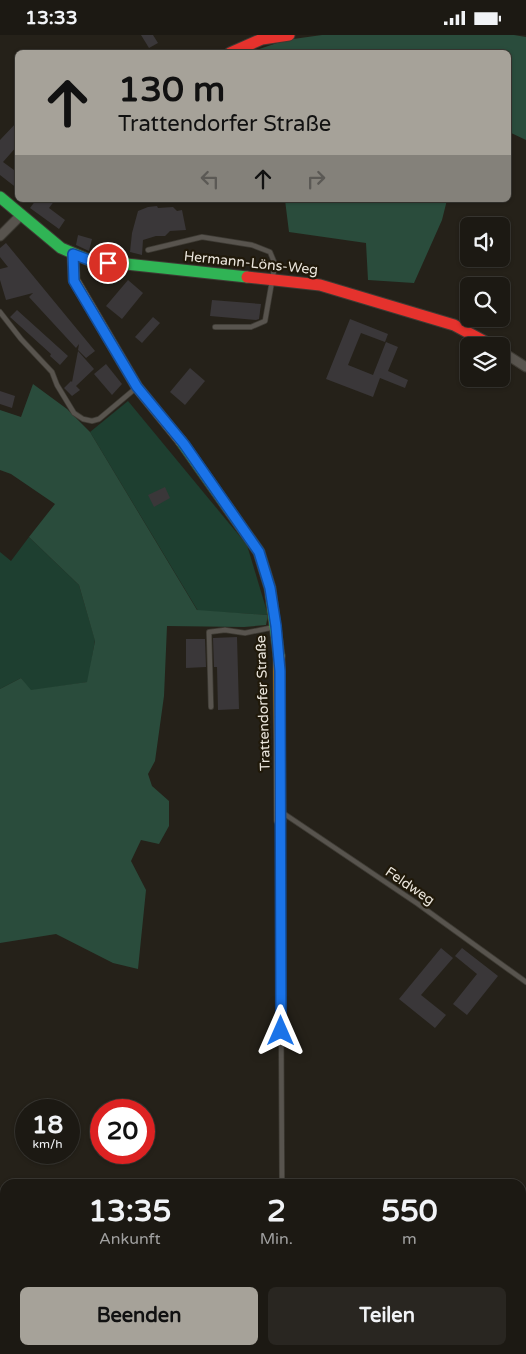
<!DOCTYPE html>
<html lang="de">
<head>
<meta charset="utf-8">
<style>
	body { margin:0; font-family:"Varela Round",sans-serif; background:#292621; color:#f1f3f6; height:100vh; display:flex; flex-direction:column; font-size:19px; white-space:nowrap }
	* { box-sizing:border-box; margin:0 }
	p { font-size:16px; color:#a0a0a0 }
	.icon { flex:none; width:28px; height:28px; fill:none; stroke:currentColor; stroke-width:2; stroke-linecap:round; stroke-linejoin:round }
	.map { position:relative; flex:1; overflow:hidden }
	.side { position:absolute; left:0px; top:1144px; width:526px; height:176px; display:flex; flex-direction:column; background:#1c1913; border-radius:15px 15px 0 0; box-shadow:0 1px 4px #0004,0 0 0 1px #3a3833 }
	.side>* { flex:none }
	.top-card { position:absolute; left:15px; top:15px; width:496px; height:152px; border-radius:8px; box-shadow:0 1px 4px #0004,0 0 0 1px #3a3833; background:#a6a299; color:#111; overflow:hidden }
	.controls { position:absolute; left:460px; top:182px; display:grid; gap:10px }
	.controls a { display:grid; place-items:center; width:50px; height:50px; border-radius:8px; background:#1c1913; box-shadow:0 1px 4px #0004,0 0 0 1px #3a3833; font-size:25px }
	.speed { position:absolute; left:15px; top:1064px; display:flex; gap:10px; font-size:25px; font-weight:700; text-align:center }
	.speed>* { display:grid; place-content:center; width:65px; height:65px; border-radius:50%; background:#1c1913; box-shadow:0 1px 4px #0004,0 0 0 1px #3a3833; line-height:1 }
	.speed small { font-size:12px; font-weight:400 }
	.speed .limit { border:8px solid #d22; background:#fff; color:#111 }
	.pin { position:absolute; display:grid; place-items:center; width:42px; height:42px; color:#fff; margin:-21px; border:2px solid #fff; border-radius:50%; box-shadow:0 1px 5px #0007 }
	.me { position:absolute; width:55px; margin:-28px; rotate:0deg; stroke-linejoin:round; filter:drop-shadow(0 0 4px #0008) }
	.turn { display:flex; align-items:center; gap:18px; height:105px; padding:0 20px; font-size:22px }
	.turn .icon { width:65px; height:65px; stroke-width:2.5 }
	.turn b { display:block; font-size:35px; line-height:42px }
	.lanes { display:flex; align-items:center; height:48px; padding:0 20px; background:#0003; justify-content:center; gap:25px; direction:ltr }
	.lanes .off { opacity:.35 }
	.eta { display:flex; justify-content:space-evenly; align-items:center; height:85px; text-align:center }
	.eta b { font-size:30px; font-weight:700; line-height:35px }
	.button { display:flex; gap:10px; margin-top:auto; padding:10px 20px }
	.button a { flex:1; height:58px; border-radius:8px; background:#a6a299; color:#111; font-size:20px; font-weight:700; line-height:58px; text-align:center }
	.button a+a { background:#292621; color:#f1f3f6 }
	.status { display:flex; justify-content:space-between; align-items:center; height:35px; padding:0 25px; background:#1c1913; direction:ltr }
	.status svg { height:14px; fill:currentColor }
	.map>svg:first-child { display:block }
	.green { fill:#1e3f30 }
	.forest { fill:#2a4c3c }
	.building { fill:#3a3739 }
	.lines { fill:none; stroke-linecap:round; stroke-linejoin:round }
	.lane-casing { stroke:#3e3b34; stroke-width:6 }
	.street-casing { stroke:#3e3b34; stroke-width:11 }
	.fast-casing { stroke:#3e3b34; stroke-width:13 }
	.slow-casing { stroke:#3e3b34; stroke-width:13 }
	.jam-casing { stroke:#3e3b34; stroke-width:13 }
	.lane { stroke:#58544e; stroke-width:4.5 }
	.street { stroke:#58544e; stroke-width:9 }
	.fast { stroke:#30b455; stroke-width:11 }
	.slow { stroke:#ff9f0a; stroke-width:11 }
	.jam { stroke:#e5322d; stroke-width:11 }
	.route-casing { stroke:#114b97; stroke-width:12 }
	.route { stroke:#1a73e8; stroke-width:9 }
	.labels { text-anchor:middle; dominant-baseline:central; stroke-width:4.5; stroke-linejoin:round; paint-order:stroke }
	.street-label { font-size:14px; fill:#ece7de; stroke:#20190a }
</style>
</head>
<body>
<div class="status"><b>13:33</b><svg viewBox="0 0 49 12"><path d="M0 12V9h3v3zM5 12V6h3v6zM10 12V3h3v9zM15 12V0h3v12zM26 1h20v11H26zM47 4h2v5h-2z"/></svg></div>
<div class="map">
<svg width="526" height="1319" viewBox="0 0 526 1319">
	<rect width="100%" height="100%" fill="#252119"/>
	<g class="green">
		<polygon points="128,366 247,510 268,580 198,576 90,397"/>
		<polygon points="29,502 79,550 95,605 88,647 30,656 21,643 0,654 0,517 11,526"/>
	</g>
	<g class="forest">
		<polygon points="322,0 514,0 526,2 526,105 509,97 509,18 247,18 286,5"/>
		<polygon points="285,165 447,165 442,185 414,248 368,245 366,208 289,197"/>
		<polygon points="33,349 67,374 90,397 197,575 268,580 266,590 244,592 167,591 164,661 155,726 148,739 152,751 169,766 169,791 159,809 141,805 131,826 146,855 138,934 113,928 56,899 0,908 0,654 21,643 31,655 87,647 95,606 79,550 29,502 55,469 11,439 0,435 0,375 21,382"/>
	</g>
	<g class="building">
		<polygon points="141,0 153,0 158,8 149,13"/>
		<polygon points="18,86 18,110 3,127 18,138 18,154 0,140 0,105"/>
		<polygon points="36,165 55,165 49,173 65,185 59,194 30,173"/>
		<polygon points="157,171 158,173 173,172 177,176 182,175 186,195 170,196 165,201 156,201 143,205 142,220 130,217 132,198 138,176 148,172"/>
		<polygon points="78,200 92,204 89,216 76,210"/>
		<polygon points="6,208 95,316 86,323 78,315 79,309 76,313 29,262 33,258 6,265 0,245 0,234 8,232 0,222 0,213"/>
		<polygon points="128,245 143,258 122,284 106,271"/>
		<polygon points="212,265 261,269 259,284 256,285 210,281"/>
		<polygon points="17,275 68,321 60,330 50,321 51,319 10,282"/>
		<polygon points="153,282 160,288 142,308 135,302"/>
		<polygon points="350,284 388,299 385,307 361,298 348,330 373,340 386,307 398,312 388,336 408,345 405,353 380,343 373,362 326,344"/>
		<polygon points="78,316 94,334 76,351 80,355 72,361 64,353 71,346 72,347"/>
		<polygon points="106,329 122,349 112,360 94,339"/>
		<polygon points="190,333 205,346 185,370 170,357"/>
		<polygon points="0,356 15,361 12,373 0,369"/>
		<polygon points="165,452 170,463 154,472 148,460"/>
		<polygon points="237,602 239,674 218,675 217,632 214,632 213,603"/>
		<polygon points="186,604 205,604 206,632 186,633"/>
		<polygon points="441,913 453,923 421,960 446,980 435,993 399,964"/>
		<polygon points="462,913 498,941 467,980 453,969 477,939 455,921"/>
	</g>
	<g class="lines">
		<defs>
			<g id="lane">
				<polyline points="148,215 202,202 252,210 270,217 275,229 265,286 251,292 215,292"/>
				<polyline points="0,277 21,304 52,337 57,350 74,378 83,384 92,386 99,384 136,353"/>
				<polyline points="211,672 209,597 225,595 245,598 275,592"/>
				<polyline points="283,778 418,869 526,947"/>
				<polyline points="280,788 282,1149"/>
				<polyline points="283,1315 283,1319"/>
			</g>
			<g id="street">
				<polyline points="0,201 21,180"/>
				<polyline points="501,316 526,332"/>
			</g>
			<g id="fast">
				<polyline points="0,162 61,213 89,225 247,242"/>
				<polyline points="181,406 259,517 270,553 279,621"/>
			</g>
			<g id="slow">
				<polyline points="73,219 74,245 137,352 181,406"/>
				<polyline points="279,621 280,786"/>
			</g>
			<g id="jam">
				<polyline points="230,18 262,4 289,0"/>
				<polyline points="247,242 320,250 454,290 493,311"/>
			</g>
		</defs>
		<use href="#lane" class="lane-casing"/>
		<use href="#street" class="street-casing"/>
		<use href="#fast" class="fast-casing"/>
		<use href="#slow" class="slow-casing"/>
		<use href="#jam" class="jam-casing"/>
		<use href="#lane" class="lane"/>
		<use href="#street" class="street"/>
		<use href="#fast" class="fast"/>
		<use href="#slow" class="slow"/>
		<use href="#jam" class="jam"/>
	</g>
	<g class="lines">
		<defs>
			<polyline id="route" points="108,228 89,225 73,219 74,246 137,352 184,409 259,517 270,553 276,591 280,636 281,996"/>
		</defs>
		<use href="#route" class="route-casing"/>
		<use href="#route" class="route"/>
	</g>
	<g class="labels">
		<g class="street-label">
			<text transform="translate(251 228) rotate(6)">Hermann-Löns-Weg</text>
			<text transform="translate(263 668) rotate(-92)">Trattendorfer Straße</text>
			<text transform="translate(410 851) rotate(34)">Feldweg</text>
		</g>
	</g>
</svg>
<div class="controls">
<a><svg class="icon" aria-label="sound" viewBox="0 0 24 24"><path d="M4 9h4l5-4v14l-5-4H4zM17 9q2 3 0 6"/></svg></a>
<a><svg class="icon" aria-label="search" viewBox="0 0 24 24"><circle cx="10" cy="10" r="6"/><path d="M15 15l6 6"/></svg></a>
<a><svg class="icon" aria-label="layers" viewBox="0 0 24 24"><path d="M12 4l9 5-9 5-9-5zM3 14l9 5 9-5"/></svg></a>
</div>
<div class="speed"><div>18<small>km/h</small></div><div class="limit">20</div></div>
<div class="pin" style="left:108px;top:228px;background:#d93025"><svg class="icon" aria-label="arrive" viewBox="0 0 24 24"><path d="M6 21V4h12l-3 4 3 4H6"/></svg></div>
<svg class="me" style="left:281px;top:996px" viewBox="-20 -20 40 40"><path d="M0-17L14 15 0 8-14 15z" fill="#1a73e8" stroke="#fff" stroke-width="4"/></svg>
<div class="top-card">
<div class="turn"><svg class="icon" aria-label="ahead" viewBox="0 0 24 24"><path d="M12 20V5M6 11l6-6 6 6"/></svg><div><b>130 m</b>Trattendorfer Straße</div></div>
<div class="lanes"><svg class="icon off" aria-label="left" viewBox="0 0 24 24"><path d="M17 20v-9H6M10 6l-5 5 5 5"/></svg><svg class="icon" aria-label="ahead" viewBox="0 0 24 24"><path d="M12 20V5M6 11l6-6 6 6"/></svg><svg class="icon off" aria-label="right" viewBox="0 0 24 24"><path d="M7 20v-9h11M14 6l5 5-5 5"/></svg></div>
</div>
<section class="side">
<div class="eta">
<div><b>13:35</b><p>Ankunft</p></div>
<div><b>2</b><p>Min.</p></div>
<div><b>550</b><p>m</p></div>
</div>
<div class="button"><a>Beenden</a><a>Teilen</a></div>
</section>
</div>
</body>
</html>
